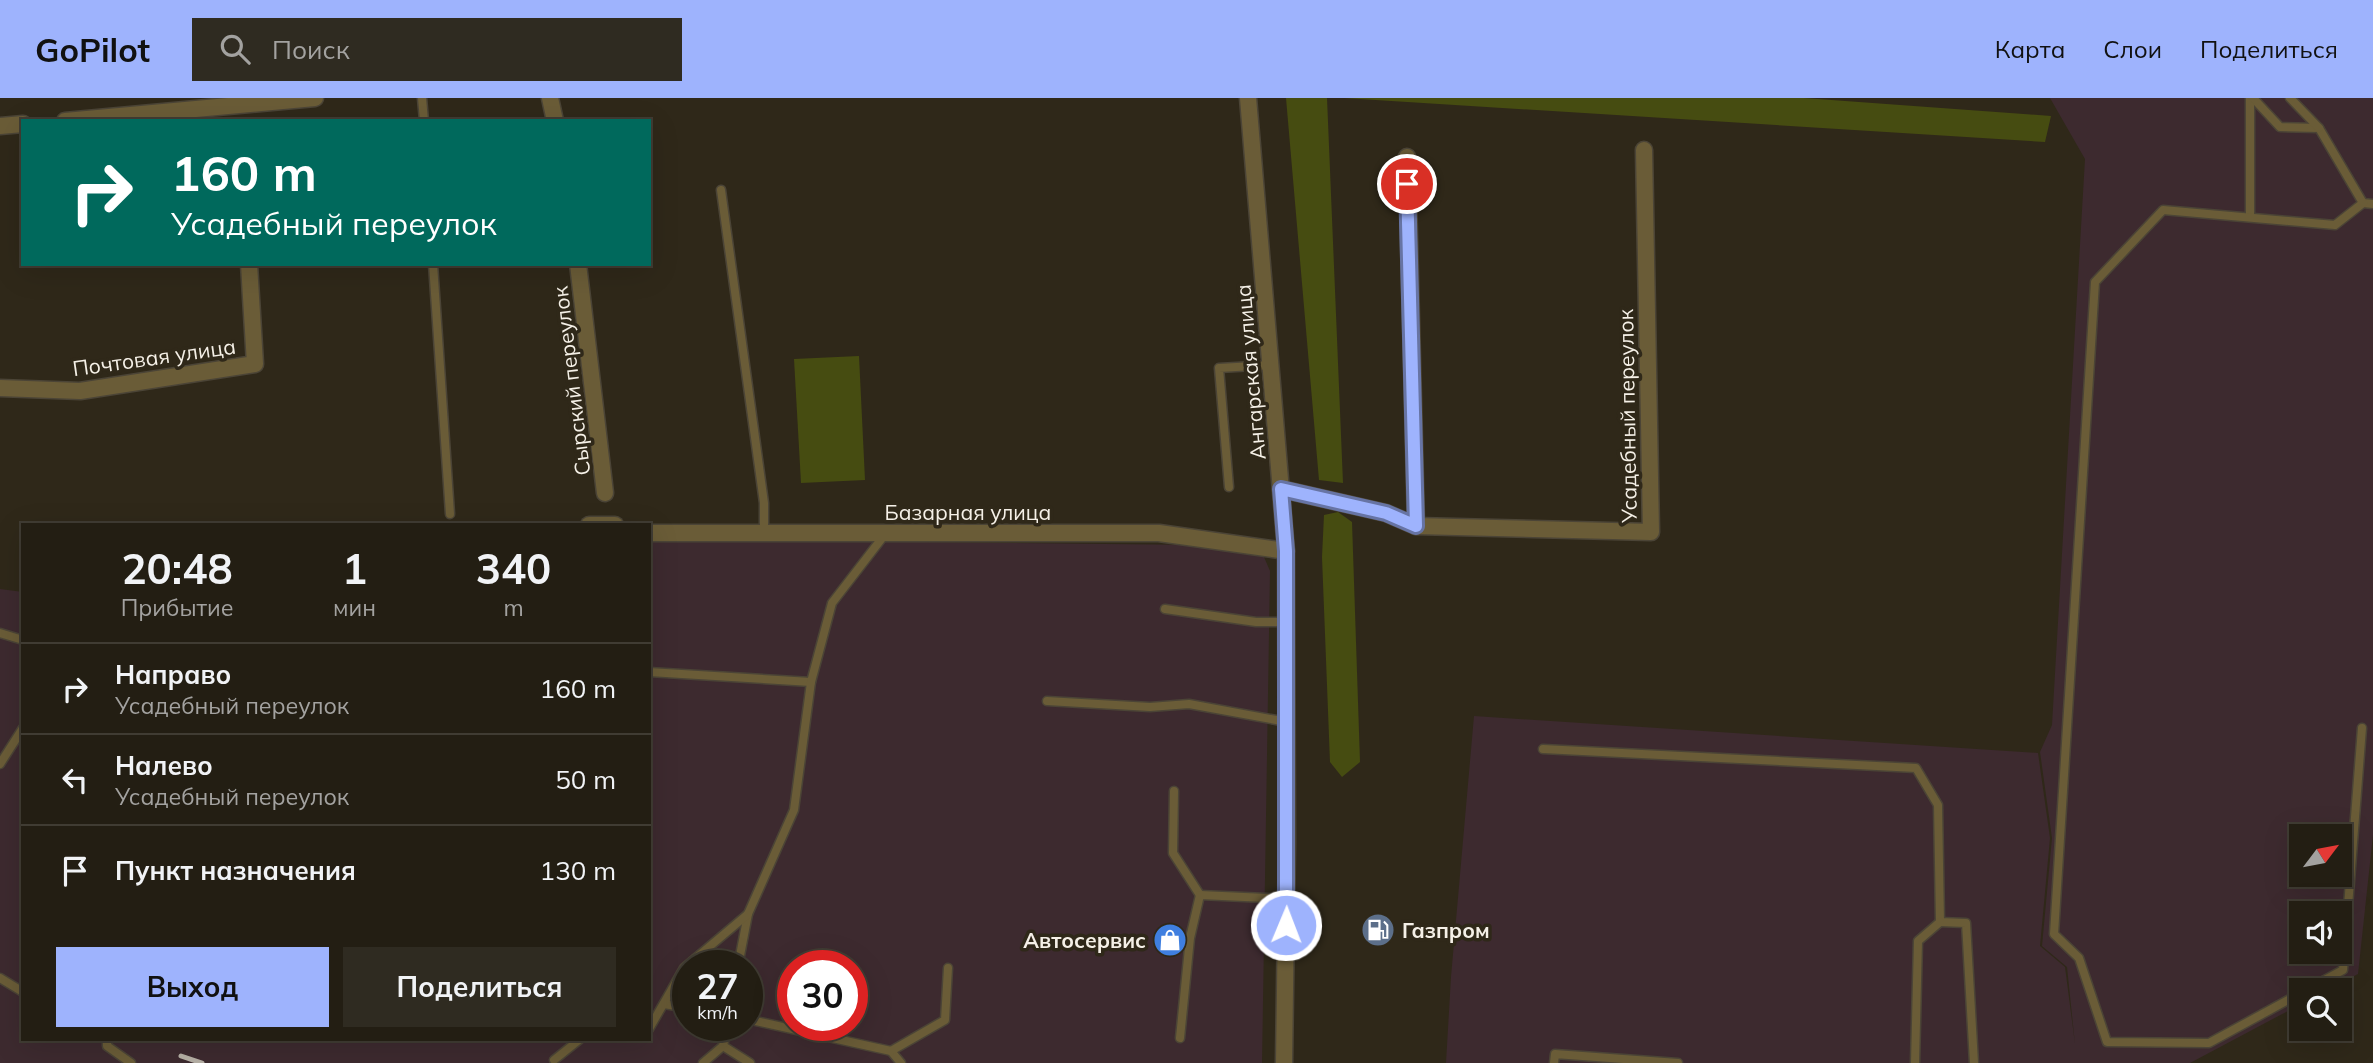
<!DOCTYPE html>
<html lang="ru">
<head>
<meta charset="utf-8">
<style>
	body { margin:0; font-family:Mulish,sans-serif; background:#2f2b21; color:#f1f3f6; height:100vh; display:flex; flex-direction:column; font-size:26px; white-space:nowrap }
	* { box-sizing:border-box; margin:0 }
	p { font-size:23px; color:#a3a2a0 }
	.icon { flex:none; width:38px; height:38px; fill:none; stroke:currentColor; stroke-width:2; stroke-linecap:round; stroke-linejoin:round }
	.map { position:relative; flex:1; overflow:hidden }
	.details { position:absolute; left:21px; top:425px; width:630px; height:518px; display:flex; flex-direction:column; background:#231e13; border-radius:0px; box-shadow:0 7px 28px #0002,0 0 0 2px #403c33 }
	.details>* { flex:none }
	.banner { position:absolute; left:21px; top:21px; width:630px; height:147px; border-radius:0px; box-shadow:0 7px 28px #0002,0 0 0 2px #403c33; background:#00695c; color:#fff; overflow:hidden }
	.needle { width:46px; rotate:58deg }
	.tools { position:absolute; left:2289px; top:726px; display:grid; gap:14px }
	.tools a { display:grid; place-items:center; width:63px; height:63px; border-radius:0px; background:#231e13; box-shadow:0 7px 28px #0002,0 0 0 2px #403c33; font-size:35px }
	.speed { position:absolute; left:672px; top:852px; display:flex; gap:14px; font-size:35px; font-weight:700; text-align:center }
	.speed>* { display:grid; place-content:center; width:91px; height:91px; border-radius:50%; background:#231e13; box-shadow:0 7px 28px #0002,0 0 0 2px #403c33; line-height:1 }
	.speed small { font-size:18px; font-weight:400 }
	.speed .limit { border:10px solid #d22; background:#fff; color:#111 }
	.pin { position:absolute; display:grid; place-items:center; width:60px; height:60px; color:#fff; margin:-30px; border:4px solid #fff; border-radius:50%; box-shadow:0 2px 7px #0007 }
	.me { position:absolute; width:77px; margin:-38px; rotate:1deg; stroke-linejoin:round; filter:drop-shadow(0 0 5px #0008) }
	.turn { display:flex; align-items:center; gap:24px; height:147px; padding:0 35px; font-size:32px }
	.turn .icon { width:91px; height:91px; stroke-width:2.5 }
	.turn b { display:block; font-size:49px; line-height:60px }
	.eta { display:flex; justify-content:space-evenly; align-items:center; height:119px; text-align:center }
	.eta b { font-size:42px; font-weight:700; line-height:49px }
	.primary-button { display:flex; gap:14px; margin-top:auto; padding:14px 35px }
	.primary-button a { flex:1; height:80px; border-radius:0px; background:#9eb3fd; color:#111; font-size:28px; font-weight:700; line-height:80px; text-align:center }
	.primary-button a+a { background:#2f2b21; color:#f1f3f6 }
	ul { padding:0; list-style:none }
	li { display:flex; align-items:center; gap:21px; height:91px; padding:0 35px; border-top:2px solid #403c33 }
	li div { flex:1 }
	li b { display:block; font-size:26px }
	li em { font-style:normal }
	header { display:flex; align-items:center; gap:42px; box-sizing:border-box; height:98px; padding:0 35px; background:#9eb3fd; color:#111 }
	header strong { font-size:33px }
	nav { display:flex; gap:38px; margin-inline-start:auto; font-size:24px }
	.search { width:490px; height:63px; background:#2f2b21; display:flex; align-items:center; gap:18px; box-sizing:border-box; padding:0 24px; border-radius:0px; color:#a3a2a0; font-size:26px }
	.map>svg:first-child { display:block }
	.industrial { fill:#3d2a2f; fill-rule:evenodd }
	.green { fill:#464c11 }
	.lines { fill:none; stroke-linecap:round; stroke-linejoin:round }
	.lane-casing { stroke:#4b4436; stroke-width:11 }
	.street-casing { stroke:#4b4436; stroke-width:19 }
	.lane { stroke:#6a5c37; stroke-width:8 }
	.street { stroke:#6a5c37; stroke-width:16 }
	.rail { stroke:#b6b0a5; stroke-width:5 }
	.route-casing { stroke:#6774a4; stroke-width:18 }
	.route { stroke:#9eb3fd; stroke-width:12 }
	.labels { text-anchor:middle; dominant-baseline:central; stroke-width:7; stroke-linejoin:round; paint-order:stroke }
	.street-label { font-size:21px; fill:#f5f0e7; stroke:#2f2819 }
	.poi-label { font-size:21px; font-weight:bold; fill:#f5f0e7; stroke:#2f2819; text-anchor:start }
</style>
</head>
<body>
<header>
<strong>GoPilot</strong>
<div class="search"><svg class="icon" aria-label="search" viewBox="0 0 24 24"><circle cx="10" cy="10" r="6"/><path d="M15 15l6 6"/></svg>Поиск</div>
<nav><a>Карта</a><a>Слои</a><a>Поделиться</a></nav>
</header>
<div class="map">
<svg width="2373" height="965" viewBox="0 0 2373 965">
	<rect width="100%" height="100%" fill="#2f2819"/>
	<g class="industrial">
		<path d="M2050,0H2373V737L2358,876L2327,892H2301V906L2190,965H1446L1451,879L1474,618L2038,655L2050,740L2040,848L2065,869L2075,946L2067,869L2042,848L2052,740L2040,654L2052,627L2085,61ZM2301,738H2340V777H2301ZM2301,816H2340V854H2301Z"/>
		<path d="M649,441L1198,447L1264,459L1270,473L1262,965H0V491L23,494V942H649ZM688,868H747V928H688ZM793,868H852V928H793Z"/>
	</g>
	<g class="green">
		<polygon points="1286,0 1327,0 1343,385 1319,382"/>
		<polygon points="1344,0 1804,0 2051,18 2045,44"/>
		<polygon points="859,258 865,382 801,385 794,261"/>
		<polygon points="1338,414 1352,424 1360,664 1342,679 1330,664 1322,459 1324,417"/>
	</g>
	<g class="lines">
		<defs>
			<g id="lane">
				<polyline points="422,0 424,23"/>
				<polyline points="2250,0 2250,119"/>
				<polyline points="2253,0 2280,29 2319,30 2363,105 2373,106"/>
				<polyline points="2290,0 2319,30"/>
				<polyline points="721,92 764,405 764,436"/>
				<polyline points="433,166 450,416"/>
				<polyline points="1229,389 1219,270 1271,267"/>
				<polyline points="1165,511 1256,524 1286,524"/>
				<polyline points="0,535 23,542"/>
				<polyline points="649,574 811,584"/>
				<polyline points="1047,603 1150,609 1189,606 1287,624"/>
				<polyline points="1543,651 1916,670 1938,707 1940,824 1966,825 1974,965"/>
				<polyline points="0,666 23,630"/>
				<polyline points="1174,693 1173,755 1200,797"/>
				<polyline points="738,868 748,816"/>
				<polyline points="0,880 23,894"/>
				<polyline points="2306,892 2343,872 2362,630"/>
				<polyline points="2301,895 2209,945 2107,944 2079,860 2054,836 2095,184 2163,112 2335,127 2363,105"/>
				<polyline points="664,906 688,910"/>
				<polyline points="747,921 891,953 901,965"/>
				<polyline points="649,931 684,870 748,816 794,712 811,584 832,505 886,435"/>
				<polyline points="1180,940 1190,840 1200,797 1287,801"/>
				<polyline points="107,942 107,948 131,965"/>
				<polyline points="723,948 750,965"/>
				<polyline points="891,953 945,922 948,870"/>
				<polyline points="554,962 579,942"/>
				<polyline points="703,965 723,948 727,928"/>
				<polyline points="1554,965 1555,956 1678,965"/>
				<polyline points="1915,965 1918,843 1940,824"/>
			</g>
			<g id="street">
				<polyline points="550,0 555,23"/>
				<polyline points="1248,0 1286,453 1287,744 1284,965"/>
				<polyline points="65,23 315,0"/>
				<polyline points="0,28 23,26"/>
				<polyline points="1407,59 1416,428"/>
				<polyline points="578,166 605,395"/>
				<polyline points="0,290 80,293 255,266 249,166"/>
				<polyline points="1281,391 1386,415 1416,428 1651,434 1644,52"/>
				<polyline points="589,427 615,427"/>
				<polyline points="649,435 1159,435 1286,453"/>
			</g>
		</defs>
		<use href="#lane" class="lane-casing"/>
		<use href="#street" class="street-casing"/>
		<use href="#lane" class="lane"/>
		<use href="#street" class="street"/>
		<polyline class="rail" points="181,958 202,965"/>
	</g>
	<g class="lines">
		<defs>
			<polyline id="route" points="1286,827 1286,453 1281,391 1386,415 1416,428 1407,86"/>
		</defs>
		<use href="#route" class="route-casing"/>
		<use href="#route" class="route"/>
	</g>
	<defs>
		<symbol id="fuel-disc" viewBox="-11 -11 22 22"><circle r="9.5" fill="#5c6f8a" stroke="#2f2819"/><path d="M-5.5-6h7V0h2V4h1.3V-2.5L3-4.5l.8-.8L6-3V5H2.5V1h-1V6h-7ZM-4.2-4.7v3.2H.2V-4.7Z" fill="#fff"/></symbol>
		<symbol id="shop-disc" viewBox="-11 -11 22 22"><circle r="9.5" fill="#3f7fe0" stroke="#2f2819"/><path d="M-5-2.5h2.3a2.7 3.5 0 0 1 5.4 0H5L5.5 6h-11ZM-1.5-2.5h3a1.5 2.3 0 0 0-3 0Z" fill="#fff"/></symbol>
	</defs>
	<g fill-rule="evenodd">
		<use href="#fuel-disc" x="1359" y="813" width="38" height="38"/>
		<use href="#shop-disc" x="1151" y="823" width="38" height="38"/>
	</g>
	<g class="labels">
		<g class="street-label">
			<text transform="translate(154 259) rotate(-8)">Почтовая улица</text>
			<text transform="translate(1250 274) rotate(-95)">Ангарская улица</text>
			<text transform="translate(571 283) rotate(-97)">Сырский переулок</text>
			<text transform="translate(1627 318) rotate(-91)">Усадебный переулок</text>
			<text x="968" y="414">Базарная улица</text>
		</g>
		<g class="poi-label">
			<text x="1402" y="832">Газпром</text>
			<text x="1146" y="842" text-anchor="end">Автосервис</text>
		</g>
	</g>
</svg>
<div class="tools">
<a><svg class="needle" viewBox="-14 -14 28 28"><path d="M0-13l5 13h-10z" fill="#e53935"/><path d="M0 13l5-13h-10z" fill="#a3a2a0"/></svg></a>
<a><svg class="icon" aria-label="sound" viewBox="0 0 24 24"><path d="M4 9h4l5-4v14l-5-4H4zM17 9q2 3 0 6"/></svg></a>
<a><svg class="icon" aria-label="search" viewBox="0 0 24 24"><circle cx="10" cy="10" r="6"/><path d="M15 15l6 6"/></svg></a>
</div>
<div class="speed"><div>27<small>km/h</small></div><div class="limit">30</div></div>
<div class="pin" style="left:1407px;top:86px;background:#d93025"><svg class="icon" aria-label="arrive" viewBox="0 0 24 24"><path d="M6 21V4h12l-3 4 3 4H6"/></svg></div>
<svg class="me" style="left:1286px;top:827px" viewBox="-20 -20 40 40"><circle r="17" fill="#9eb3fd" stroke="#fff" stroke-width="3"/><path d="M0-11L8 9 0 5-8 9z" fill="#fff"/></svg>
<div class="banner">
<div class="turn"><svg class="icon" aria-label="right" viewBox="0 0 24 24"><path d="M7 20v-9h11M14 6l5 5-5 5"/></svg><div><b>160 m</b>Усадебный переулок</div></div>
</div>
<section class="details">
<div class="eta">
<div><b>20:48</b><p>Прибытие</p></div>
<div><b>1</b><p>мин</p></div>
<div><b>340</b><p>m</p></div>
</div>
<ul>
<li><svg class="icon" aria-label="right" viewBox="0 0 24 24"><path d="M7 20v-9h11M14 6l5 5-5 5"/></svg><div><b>Направо</b><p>Усадебный переулок</p></div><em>160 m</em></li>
<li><svg class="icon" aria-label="left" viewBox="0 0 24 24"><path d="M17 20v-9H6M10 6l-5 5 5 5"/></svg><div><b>Налево</b><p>Усадебный переулок</p></div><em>50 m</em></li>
<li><svg class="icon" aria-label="arrive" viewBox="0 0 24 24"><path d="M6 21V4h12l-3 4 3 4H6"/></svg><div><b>Пункт назначения</b></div><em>130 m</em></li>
</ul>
<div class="primary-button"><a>Выход</a><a>Поделиться</a></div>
</section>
</div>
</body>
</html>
